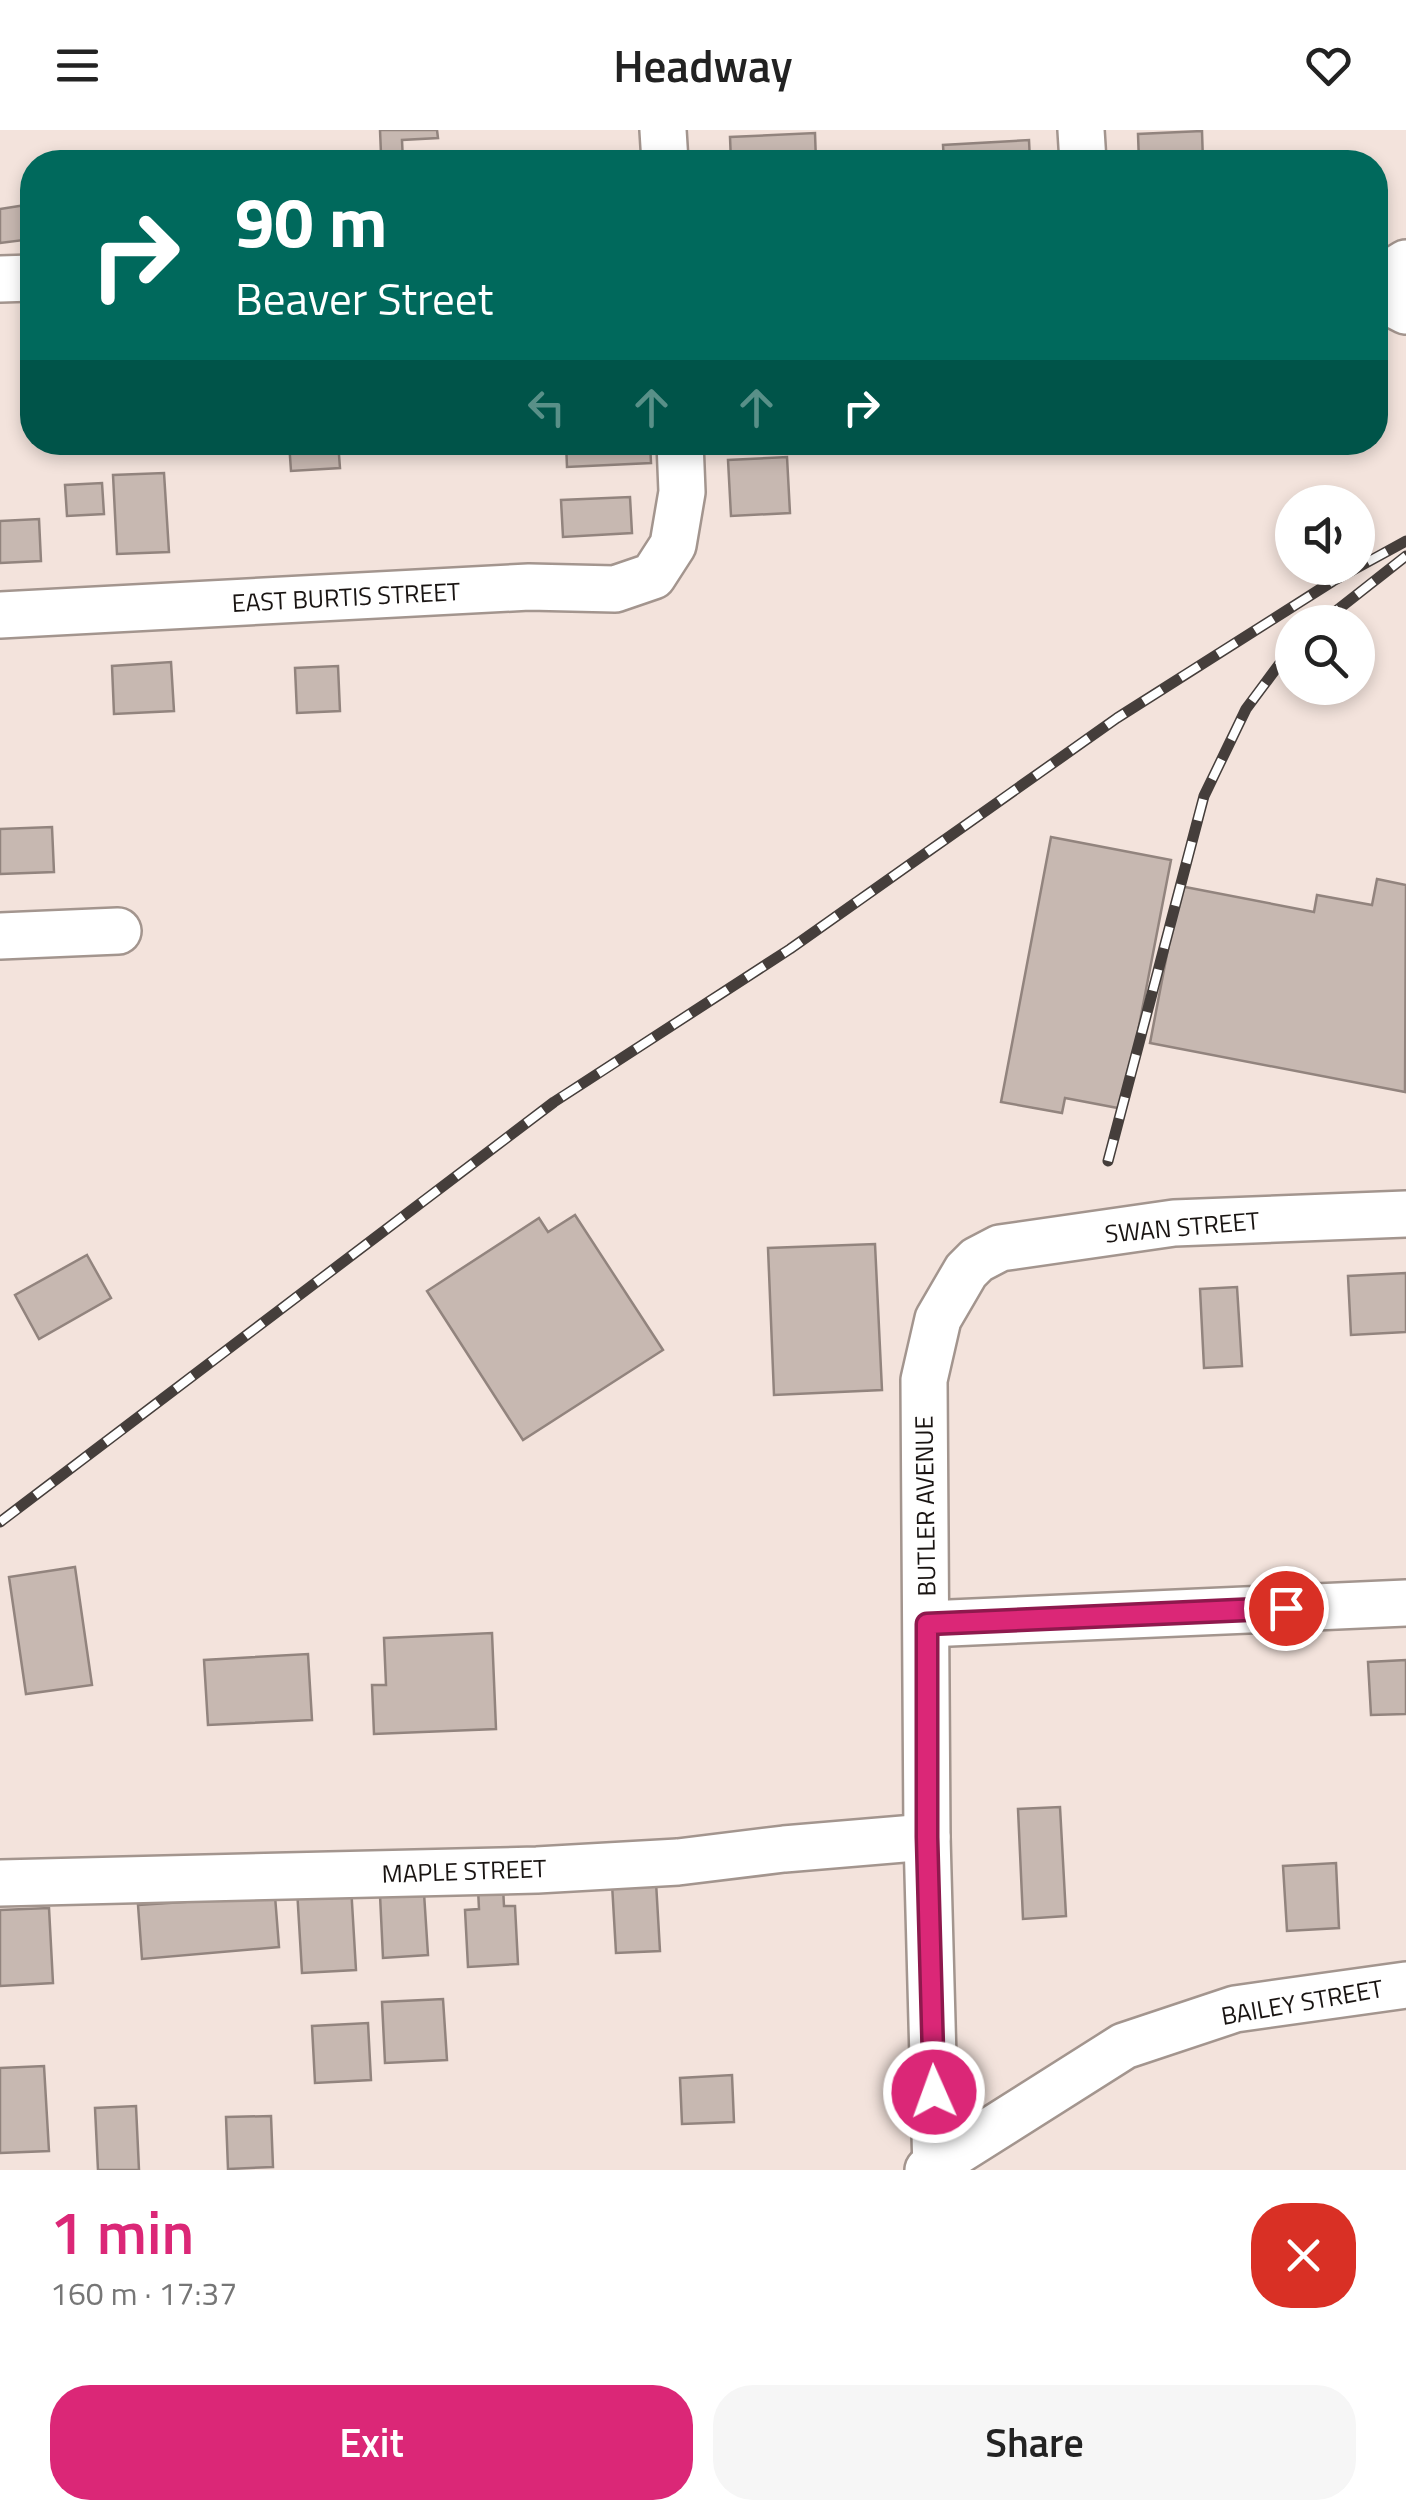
<!DOCTYPE html>
<html lang="en">
<head>
<meta charset="utf-8">
<style>
	body { margin:0; font-family:"Titillium Web",sans-serif; background:#f6f6f6; color:#222; height:100vh; display:flex; flex-direction:column; font-size:38px; white-space:nowrap }
	* { box-sizing:border-box; margin:0 }
	p { font-size:32px; color:#767676 }
	.icon { flex:none; width:55px; height:55px; fill:none; stroke:currentColor; stroke-width:2; stroke-linecap:round; stroke-linejoin:round }
	.map { position:relative; height:2040px; overflow:hidden }
	.panel { display:flex; flex-direction:column; background:#fff; flex:1 }
	.panel>* { flex:none }
	.banner { position:absolute; left:20px; top:20px; width:1368px; height:305px; border-radius:40px; box-shadow:0 5px 15px #0003; background:#00695c; color:#fff; overflow:hidden }
	.buttons { position:absolute; left:1275px; top:355px; display:grid; gap:20px }
	.buttons a { display:grid; place-items:center; width:100px; height:100px; border-radius:50%; background:#fff; box-shadow:0 5px 15px #0003; font-size:50px }
	.pin { position:absolute; display:grid; place-items:center; width:85px; height:85px; color:#fff; margin:-42px; border:5px solid #fff; border-radius:50%; box-shadow:0 2px 10px #0007 }
	.me { position:absolute; width:110px; margin:-55px; rotate:358deg; stroke-linejoin:round; filter:drop-shadow(0 0 8px #0008) }
	.turn { display:flex; align-items:center; gap:35px; height:210px; padding:0 50px; font-size:45px }
	.turn .icon { width:130px; height:130px; stroke-width:2.5 }
	.turn b { display:block; font-size:70px; line-height:85px }
	.lanes { display:flex; align-items:center; height:95px; padding:0 50px; background:#0003; justify-content:center; gap:50px; direction:ltr }
	.lanes .off { opacity:.35 }
	.round { display:grid; place-items:center; flex:none; width:105px; height:105px; border-radius:40px; background:#f6f6f6 }
	.headline { display:flex; align-items:center; justify-content:space-between; height:170px; padding:0 50px }
	h1 { font-size:60px; font-weight:600; line-height:75px; color:#db2777 }
	.primary-button { display:flex; gap:20px; margin-top:auto; padding:20px 50px }
	.primary-button a { flex:1; height:115px; border-radius:40px; background:#db2777; color:#fff; font-size:40px; font-weight:600; line-height:115px; text-align:center }
	.primary-button a+a { background:#f6f6f6; color:#222 }
	header { display:flex; justify-content:space-between; align-items:center; height:130px; padding:0 50px; background:#fff; font-size:45px; font-weight:600 }
	.map>svg:first-child { display:block }
	.building { fill:#c7b8b1; stroke:#92847e; stroke-width:2.5 }
	.lines { fill:none; stroke-linecap:round; stroke-linejoin:round }
	.minor-casing { stroke:#a3958e; stroke-width:50 }
	.minor { stroke:#fff; stroke-width:45 }
	.rail-casing { stroke:#453e3b; stroke-width:11 }
	.rail { stroke:#fff; stroke-width:8; stroke-dasharray:22; stroke-linecap:butt }
	.route-casing { stroke:#8e194d; stroke-width:25 }
	.route { stroke:#db2777; stroke-width:18 }
	.labels { text-anchor:middle; dominant-baseline:central; stroke-width:8; stroke-linejoin:round; paint-order:stroke }
	.street-label { font-size:25px; fill:#191412; stroke:#fff }
</style>
</head>
<body>
<header><svg class="icon" aria-label="menu" viewBox="0 0 24 24"><path d="M4 6h16M4 12h16M4 18h16"/></svg>Headway<svg class="icon" aria-label="heart" viewBox="0 0 24 24"><path d="M12 20l-8-8c-3-5 5-10 8-4 3-6 11-1 8 4z"/></svg></header>
<div class="map">
<svg width="1406" height="2040" viewBox="0 0 1406 2040">
	<rect width="100%" height="100%" fill="#f3e3dc"/>
	<g class="building">
		<polygon points="380,0 437,0 438,8 402,10 403,32 340,32 340,26 381,24"/>
		<polygon points="1202,1 1203,32 1139,32 1138,4"/>
		<polygon points="815,3 816,32 731,32 730,7"/>
		<polygon points="1029,10 1030,32 944,32 943,15"/>
		<polygon points="310,25 310,32 262,32 261,28"/>
		<polygon points="32,74 32,109 0,113 0,79"/>
		<polygon points="289,312 338,312 340,338 291,341"/>
		<polygon points="566,312 650,312 651,333 567,337"/>
		<polygon points="787,327 790,383 731,386 728,330"/>
		<polygon points="164,343 169,422 117,424 113,345"/>
		<polygon points="102,353 104,384 67,386 65,355"/>
		<polygon points="630,367 632,403 563,407 561,370"/>
		<polygon points="39,389 41,431 0,433 0,391"/>
		<polygon points="171,532 174,581 114,584 112,536"/>
		<polygon points="338,536 340,581 297,583 295,538"/>
		<polygon points="52,697 54,742 0,744 0,699"/>
		<polygon points="1051,707 1171,730 1123,979 1065,968 1062,983 1001,972"/>
		<polygon points="1377,749 1406,755 1405,962 1150,913 1180,756 1314,782 1317,765 1372,775"/>
		<polygon points="575,1085 663,1220 523,1310 427,1161 539,1088 548,1102"/>
		<polygon points="875,1114 882,1260 774,1265 768,1118"/>
		<polygon points="87,1125 111,1168 39,1209 15,1165"/>
		<polygon points="1406,1143 1406,1202 1351,1205 1348,1146"/>
		<polygon points="1237,1157 1242,1236 1204,1238 1200,1159"/>
		<polygon points="75,1437 92,1555 26,1564 9,1447"/>
		<polygon points="492,1503 496,1599 374,1604 372,1555 386,1555 384,1508"/>
		<polygon points="308,1524 312,1590 208,1595 204,1530"/>
		<polygon points="1406,1530 1406,1584 1371,1585 1368,1532"/>
		<polygon points="1060,1677 1066,1786 1023,1789 1018,1679"/>
		<polygon points="1336,1733 1339,1798 1287,1801 1283,1736"/>
		<polygon points="656,1752 660,1821 616,1823 612,1754"/>
		<polygon points="351,1756 356,1840 302,1843 297,1759"/>
		<polygon points="503,1757 504,1776 515,1776 518,1834 468,1837 465,1780 479,1779 478,1759"/>
		<polygon points="424,1763 428,1825 383,1828 380,1765"/>
		<polygon points="275,1766 279,1817 142,1829 138,1775"/>
		<polygon points="49,1778 53,1853 0,1856 0,1780"/>
		<polygon points="443,1869 447,1930 385,1933 382,1872"/>
		<polygon points="368,1893 371,1950 315,1953 312,1896"/>
		<polygon points="44,1936 49,2021 0,2023 0,1938"/>
		<polygon points="732,1945 734,1992 682,1994 680,1948"/>
		<polygon points="136,1976 139,2040 98,2040 95,1978"/>
		<polygon points="271,1986 273,2037 228,2039 226,1987"/>
	</g>
	<g class="lines">
		<defs>
			<g id="minor">
				<polyline points="663,0 665,32"/>
				<polyline points="1081,0 1083,32"/>
				<polyline points="0,149 32,148"/>
				<polyline points="1375,152 1406,133"/>
				<polyline points="1375,165 1406,181"/>
				<polyline points="0,485 529,457 615,459 653,446 673,415 682,362 680,312"/>
				<polyline points="0,806 118,801"/>
				<polyline points="927,1494 1406,1473"/>
				<polyline points="0,1753 537,1740 678,1732 784,1719 927,1707"/>
				<polyline points="928,2040 1124,1916 1235,1879 1406,1855"/>
				<polyline points="936,2040 927,1707 924,1250 938,1189 966,1141 977,1130 1000,1118 1174,1093 1406,1084"/>
			</g>
		</defs>
		<use href="#minor" class="minor-casing"/>
		<use href="#minor" class="minor"/>
		<defs>
			<g id="rail">
				<polyline points="1322,492 1406,426"/>
				<polyline points="1108,1031 1204,666 1246,579 1292,517"/>
				<polyline points="0,1392 554,972 790,819 1117,588 1333,451 1406,411"/>
			</g>
		</defs>
		<use href="#rail" class="rail-casing"/>
		<use href="#rail" class="rail"/>
	</g>
	<g class="lines">
		<defs>
			<polyline id="route" points="934,1962 927,1707 927,1494 1286,1478"/>
		</defs>
		<use href="#route" class="route-casing"/>
		<use href="#route" class="route"/>
	</g>
	<g class="labels">
		<g class="street-label">
			<text transform="translate(346 467) rotate(-3)">EAST BURTIS STREET</text>
			<text transform="translate(1182 1097) rotate(-5)">SWAN STREET</text>
			<text transform="translate(925 1376) rotate(-91)">BUTLER AVENUE</text>
			<text transform="translate(464 1741) rotate(-2)">MAPLE STREET</text>
			<text transform="translate(1302 1872) rotate(-10)">BAILEY STREET</text>
		</g>
	</g>
</svg>
<div class="buttons">
<a><svg class="icon" aria-label="sound" viewBox="0 0 24 24"><path d="M4 9h4l5-4v14l-5-4H4zM17 9q2 3 0 6"/></svg></a>
<a><svg class="icon" aria-label="search" viewBox="0 0 24 24"><circle cx="10" cy="10" r="6"/><path d="M15 15l6 6"/></svg></a>
</div>
<div class="pin" style="left:1286px;top:1478px;background:#d93025"><svg class="icon" aria-label="arrive" viewBox="0 0 24 24"><path d="M6 21V4h12l-3 4 3 4H6"/></svg></div>
<svg class="me" style="left:934px;top:1962px" viewBox="-20 -20 40 40"><circle r="17" fill="#db2777" stroke="#fff" stroke-width="3"/><path d="M0-11L8 9 0 5-8 9z" fill="#fff"/></svg>
<div class="banner">
<div class="turn"><svg class="icon" aria-label="right" viewBox="0 0 24 24"><path d="M7 20v-9h11M14 6l5 5-5 5"/></svg><div><b>90 m</b>Beaver Street</div></div>
<div class="lanes"><svg class="icon off" aria-label="left" viewBox="0 0 24 24"><path d="M17 20v-9H6M10 6l-5 5 5 5"/></svg><svg class="icon off" aria-label="ahead" viewBox="0 0 24 24"><path d="M12 20V5M6 11l6-6 6 6"/></svg><svg class="icon off" aria-label="ahead" viewBox="0 0 24 24"><path d="M12 20V5M6 11l6-6 6 6"/></svg><svg class="icon" aria-label="right" viewBox="0 0 24 24"><path d="M7 20v-9h11M14 6l5 5-5 5"/></svg></div>
</div>
</div>
<section class="panel">
<div class="headline"><div><h1>1 min</h1><p>160 m · 17:37</p></div><a class="round" style="background:#d93025;color:#fff"><svg class="icon" aria-label="close" viewBox="0 0 24 24"><path d="M6 6l12 12M18 6L6 18"/></svg></a></div>
<div class="primary-button"><a>Exit</a><a>Share</a></div>
</section>
</body>
</html>
